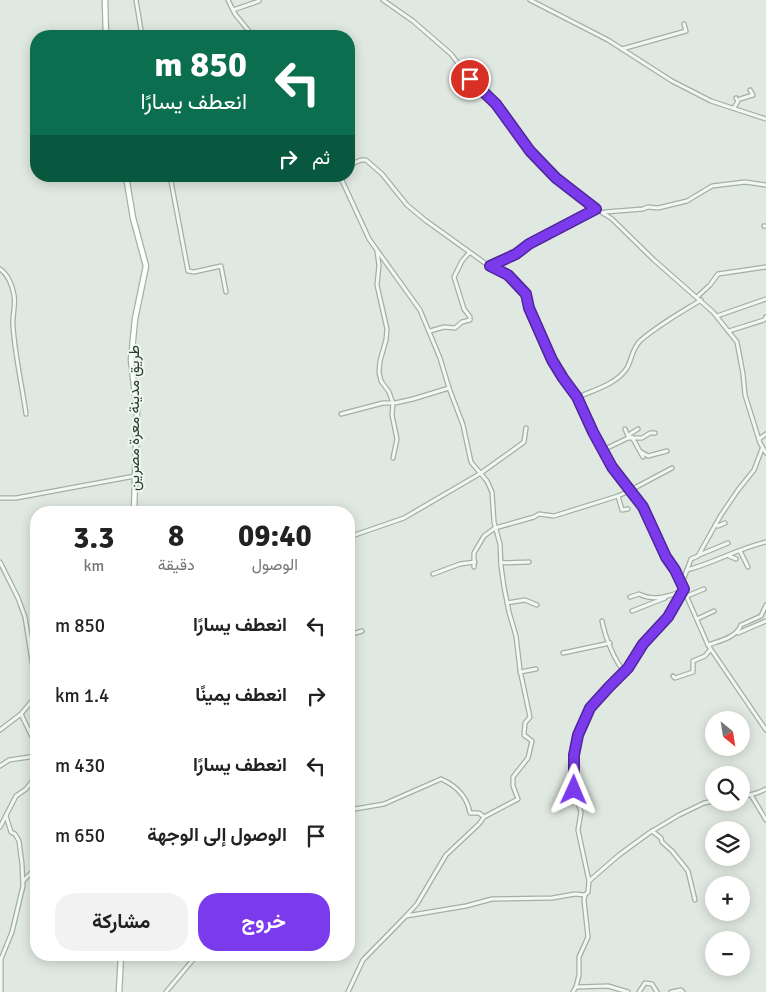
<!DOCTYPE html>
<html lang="ar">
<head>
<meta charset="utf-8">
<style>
	body { margin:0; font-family:Signika,Vazirmatn,sans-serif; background:#f2f2f2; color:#222; direction:rtl; height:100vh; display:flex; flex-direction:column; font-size:19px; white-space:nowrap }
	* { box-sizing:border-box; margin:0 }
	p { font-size:16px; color:#767676 }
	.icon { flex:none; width:28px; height:28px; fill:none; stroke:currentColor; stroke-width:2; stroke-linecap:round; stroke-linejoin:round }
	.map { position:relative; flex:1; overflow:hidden; direction:ltr }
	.panel { position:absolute; left:30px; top:506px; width:325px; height:455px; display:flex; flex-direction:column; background:#fff; border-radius:20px; box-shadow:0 2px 12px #0003; direction:rtl }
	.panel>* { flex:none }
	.hud { position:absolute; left:30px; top:30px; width:325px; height:152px; border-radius:20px; box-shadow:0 2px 12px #0003; direction:rtl; background:#0b6e4f; color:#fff; overflow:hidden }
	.needle { width:32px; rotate:150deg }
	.controls { position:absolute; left:705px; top:711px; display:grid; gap:10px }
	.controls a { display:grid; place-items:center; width:45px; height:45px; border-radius:50%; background:#fff; box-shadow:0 2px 12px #0003; font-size:25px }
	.pin { position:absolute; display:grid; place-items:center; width:42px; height:42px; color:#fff; margin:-21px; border:2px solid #fff; border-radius:50%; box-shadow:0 1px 5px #0007 }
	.me { position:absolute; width:55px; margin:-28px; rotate:1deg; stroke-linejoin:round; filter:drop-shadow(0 0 4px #0008) }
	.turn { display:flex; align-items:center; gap:18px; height:105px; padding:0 25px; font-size:22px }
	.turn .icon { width:65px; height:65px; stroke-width:2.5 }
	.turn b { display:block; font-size:35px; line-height:42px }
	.then { display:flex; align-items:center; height:48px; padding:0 25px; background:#0003; gap:10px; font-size:19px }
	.eta { display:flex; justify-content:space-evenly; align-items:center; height:85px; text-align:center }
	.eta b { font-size:30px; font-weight:700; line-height:35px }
	.primary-button { display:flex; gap:10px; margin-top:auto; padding:10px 25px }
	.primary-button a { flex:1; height:58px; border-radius:20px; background:#7c3aed; color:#fff; font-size:20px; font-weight:700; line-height:58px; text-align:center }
	.primary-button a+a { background:#f2f2f2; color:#222 }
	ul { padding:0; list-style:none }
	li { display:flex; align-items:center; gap:15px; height:70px; padding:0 25px }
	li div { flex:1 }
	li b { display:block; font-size:19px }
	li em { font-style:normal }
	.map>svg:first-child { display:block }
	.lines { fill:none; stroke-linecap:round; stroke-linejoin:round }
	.minor-casing { stroke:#a1b0a4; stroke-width:5.5 }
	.major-casing { stroke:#9eb5a3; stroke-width:7 }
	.minor { stroke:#f2f7f4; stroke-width:3 }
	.major { stroke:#fff; stroke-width:4.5 }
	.route-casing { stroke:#51269a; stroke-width:12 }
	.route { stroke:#7c3aed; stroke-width:9 }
	.labels { text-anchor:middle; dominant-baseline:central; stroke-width:4; stroke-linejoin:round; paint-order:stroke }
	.street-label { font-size:15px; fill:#28412d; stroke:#eff6f0 }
</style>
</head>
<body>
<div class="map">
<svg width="766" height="992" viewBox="0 0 766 992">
	<rect width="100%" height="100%" fill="#e0e9e1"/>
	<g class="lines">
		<defs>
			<g id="minor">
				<polyline points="136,0 142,36"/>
				<polyline points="228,0 235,14 253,36"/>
				<polyline points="383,0 413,21 451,54 470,79 496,104 530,151 556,178 575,194 612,219 654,260 713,312 737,342 743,374 745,395 760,443 766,453"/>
				<polyline points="530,0 608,40 672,81 711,101 766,119"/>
				<polyline points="233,10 259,1"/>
				<polyline points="622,49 686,31 684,24"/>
				<polyline points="740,99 753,95 750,90"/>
				<polyline points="734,108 738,101 736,98"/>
				<polyline points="349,165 361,160 366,160 382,174 407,205 425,220 489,266 508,275 524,291 529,308 552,360 563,378 577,397 593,432 612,467 647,514 666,557 675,570 708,645 766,730"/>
				<polyline points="170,176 188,271 194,272 221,266 226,292"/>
				<polyline points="340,176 369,239 420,310 440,358 449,388 463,425 471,462 487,481 492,492 494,522 500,544 501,566 504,587 509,612 516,636 520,670 530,717 525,723 524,735 532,741 528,758 513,777 513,786 518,799 484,817 479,824 446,855 417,904 406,916"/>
				<polyline points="604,214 605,212 643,209 648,207 658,208 687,201 712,186 745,182 766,185"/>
				<polyline points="764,226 766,226"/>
				<polyline points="377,251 379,265 377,285 387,329 386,340 380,361 379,372 381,381 389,392 393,403 392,415 397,439 393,458"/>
				<polyline points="489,266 516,254 529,244 596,209"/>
				<path d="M0,269C9,275 12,285 14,295C16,306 12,315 13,326C15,356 22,385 26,414"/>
				<polyline points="697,297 710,285 718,274 766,267"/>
				<polyline points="717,316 766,299"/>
				<polyline points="430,331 444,327 455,328 462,322 470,320 470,317 464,309 454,277 462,261 469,253"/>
				<polyline points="729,331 764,320 766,317"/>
				<path d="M578,397C594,390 617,384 627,368C632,359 632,349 640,341C658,325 680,313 701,300"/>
				<polyline points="341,414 383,403 395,403 413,399 449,388"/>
				<polyline points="625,429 628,436"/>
				<polyline points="632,437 643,457"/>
				<polyline points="628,438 630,434 638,429"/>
				<polyline points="759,439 766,434"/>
				<polyline points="603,450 628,438 642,438 650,433 655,433"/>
				<polyline points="641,452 648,456 667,451"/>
				<polyline points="618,496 622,510 628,509"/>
				<polyline points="0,498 16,498 135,476"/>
				<polyline points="715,525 718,526 725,523"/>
				<polyline points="349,537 404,518 481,473 524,442 526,428"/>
				<polyline points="740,551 748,567"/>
				<polyline points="699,555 728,543"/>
				<polyline points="729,556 736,559"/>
				<polyline points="0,562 18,598 25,617 36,686"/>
				<path d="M501,562C505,564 523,562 529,562"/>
				<polyline points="474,567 474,553 484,536 495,528 534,517 539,514 554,516 618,496 627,492 672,468"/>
				<path d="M687,570C714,563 739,548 766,542"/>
				<polyline points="433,574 460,564 475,562"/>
				<polyline points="680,582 684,578 691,559 698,556 721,515 738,490 754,470 762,449"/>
				<polyline points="687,596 704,589"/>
				<path d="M630,597L639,594C653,601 666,597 680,592"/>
				<polyline points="507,603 525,600 537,605"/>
				<polyline points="632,611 665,598"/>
				<polyline points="697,619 714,611"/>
				<path d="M602,621C605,636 614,661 625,672"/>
				<polyline points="738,633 766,621"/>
				<polyline points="349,635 362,631"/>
				<path d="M708,645C719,641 736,638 741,625L761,616L766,605"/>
				<polyline points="563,653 610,643"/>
				<polyline points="520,672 536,669"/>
				<polyline points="673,676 675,678 693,672 693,661 705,656 710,650"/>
				<polyline points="21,714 36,745"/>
				<polyline points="0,730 21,714 36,696"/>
				<polyline points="0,766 9,760 36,756"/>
				<polyline points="751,795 766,820"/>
				<polyline points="741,797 757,793 766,789"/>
				<path d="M349,810L384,804L441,779C457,786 467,796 470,813H479L484,817"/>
				<polyline points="0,827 16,796 26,789 35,778 36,765"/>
				<polyline points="652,831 661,838 662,842 672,851 688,871 695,900"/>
				<polyline points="23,881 36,868"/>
				<polyline points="589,881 578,830 581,812 574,790 574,755 578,735 590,708 609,687 628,668 643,644 668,617 684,589"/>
				<polyline points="576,987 608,986 628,992"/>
				<polyline points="1,992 1,959 12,932 23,886 22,864 19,841 15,834 11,832 6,816"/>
				<polyline points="166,992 197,955"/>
				<polyline points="348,992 363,960 406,916 466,906 492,899 552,898 575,894 585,895"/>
				<polyline points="573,992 576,987 579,975 579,957 588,937 584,900 585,895 588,892 589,881 619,855 649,833 679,815 704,803 714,801"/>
				<polyline points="639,992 645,983 652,984 657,992"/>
				<polyline points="671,992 681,990 683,992"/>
			</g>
			<g id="major">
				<polyline points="105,0 106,36"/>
				<polyline points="126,176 133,218 146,266 135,319 131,360 137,411 134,512"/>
				<polyline points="119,992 121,955"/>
			</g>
		</defs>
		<use href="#minor" class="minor-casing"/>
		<use href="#major" class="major-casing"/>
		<use href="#minor" class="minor"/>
		<use href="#major" class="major"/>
	</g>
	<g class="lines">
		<defs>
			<polyline id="route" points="470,79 496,104 530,151 556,178 596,209 529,244 516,254 490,266 508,275 526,294 529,308 552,360 563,378 577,397 593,432 612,467 643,507 666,557 675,570 684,589 668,617 643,644 628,668 609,687 590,708 578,735 574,755 574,790"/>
		</defs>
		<use href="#route" class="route-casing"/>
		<use href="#route" class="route"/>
	</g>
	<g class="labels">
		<g class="street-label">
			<text transform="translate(134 418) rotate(-90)">طريق مدينة معرة مصرين</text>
		</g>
	</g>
</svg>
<div class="controls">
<a><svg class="needle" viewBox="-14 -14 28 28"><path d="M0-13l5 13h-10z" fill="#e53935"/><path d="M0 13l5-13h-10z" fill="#767676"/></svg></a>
<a><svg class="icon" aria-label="search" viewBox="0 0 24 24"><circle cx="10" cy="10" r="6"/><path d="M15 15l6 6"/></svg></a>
<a><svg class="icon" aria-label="layers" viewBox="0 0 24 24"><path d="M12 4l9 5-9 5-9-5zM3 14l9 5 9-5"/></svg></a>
<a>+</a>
<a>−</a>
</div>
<div class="pin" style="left:470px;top:79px;background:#d93025"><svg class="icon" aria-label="arrive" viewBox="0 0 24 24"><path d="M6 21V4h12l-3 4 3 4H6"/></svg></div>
<svg class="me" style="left:574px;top:790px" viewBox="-20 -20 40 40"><path d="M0-17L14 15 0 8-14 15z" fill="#7c3aed" stroke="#fff" stroke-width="4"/></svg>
<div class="hud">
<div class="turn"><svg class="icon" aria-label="left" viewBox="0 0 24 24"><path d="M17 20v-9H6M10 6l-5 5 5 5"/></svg><div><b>850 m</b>انعطف يسارًا</div></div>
<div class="then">ثم<svg class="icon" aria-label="right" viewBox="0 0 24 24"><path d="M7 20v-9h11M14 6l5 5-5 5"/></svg></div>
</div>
<section class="panel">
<div class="eta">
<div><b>09:40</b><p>الوصول</p></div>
<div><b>8</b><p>دقيقة</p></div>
<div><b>3.3</b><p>km</p></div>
</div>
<ul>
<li><svg class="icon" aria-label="left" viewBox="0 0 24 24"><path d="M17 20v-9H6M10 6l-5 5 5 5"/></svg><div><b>انعطف يسارًا</b></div><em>850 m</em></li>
<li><svg class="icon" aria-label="right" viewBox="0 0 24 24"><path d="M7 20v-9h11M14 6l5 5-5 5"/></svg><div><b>انعطف يمينًا</b></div><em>1.4 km</em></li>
<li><svg class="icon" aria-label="left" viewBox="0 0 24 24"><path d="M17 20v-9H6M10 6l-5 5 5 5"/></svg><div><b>انعطف يسارًا</b></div><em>430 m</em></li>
<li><svg class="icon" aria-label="arrive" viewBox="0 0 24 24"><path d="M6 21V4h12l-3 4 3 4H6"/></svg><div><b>الوصول إلى الوجهة</b></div><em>650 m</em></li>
</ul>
<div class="primary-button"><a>خروج</a><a>مشاركة</a></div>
</section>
</div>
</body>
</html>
